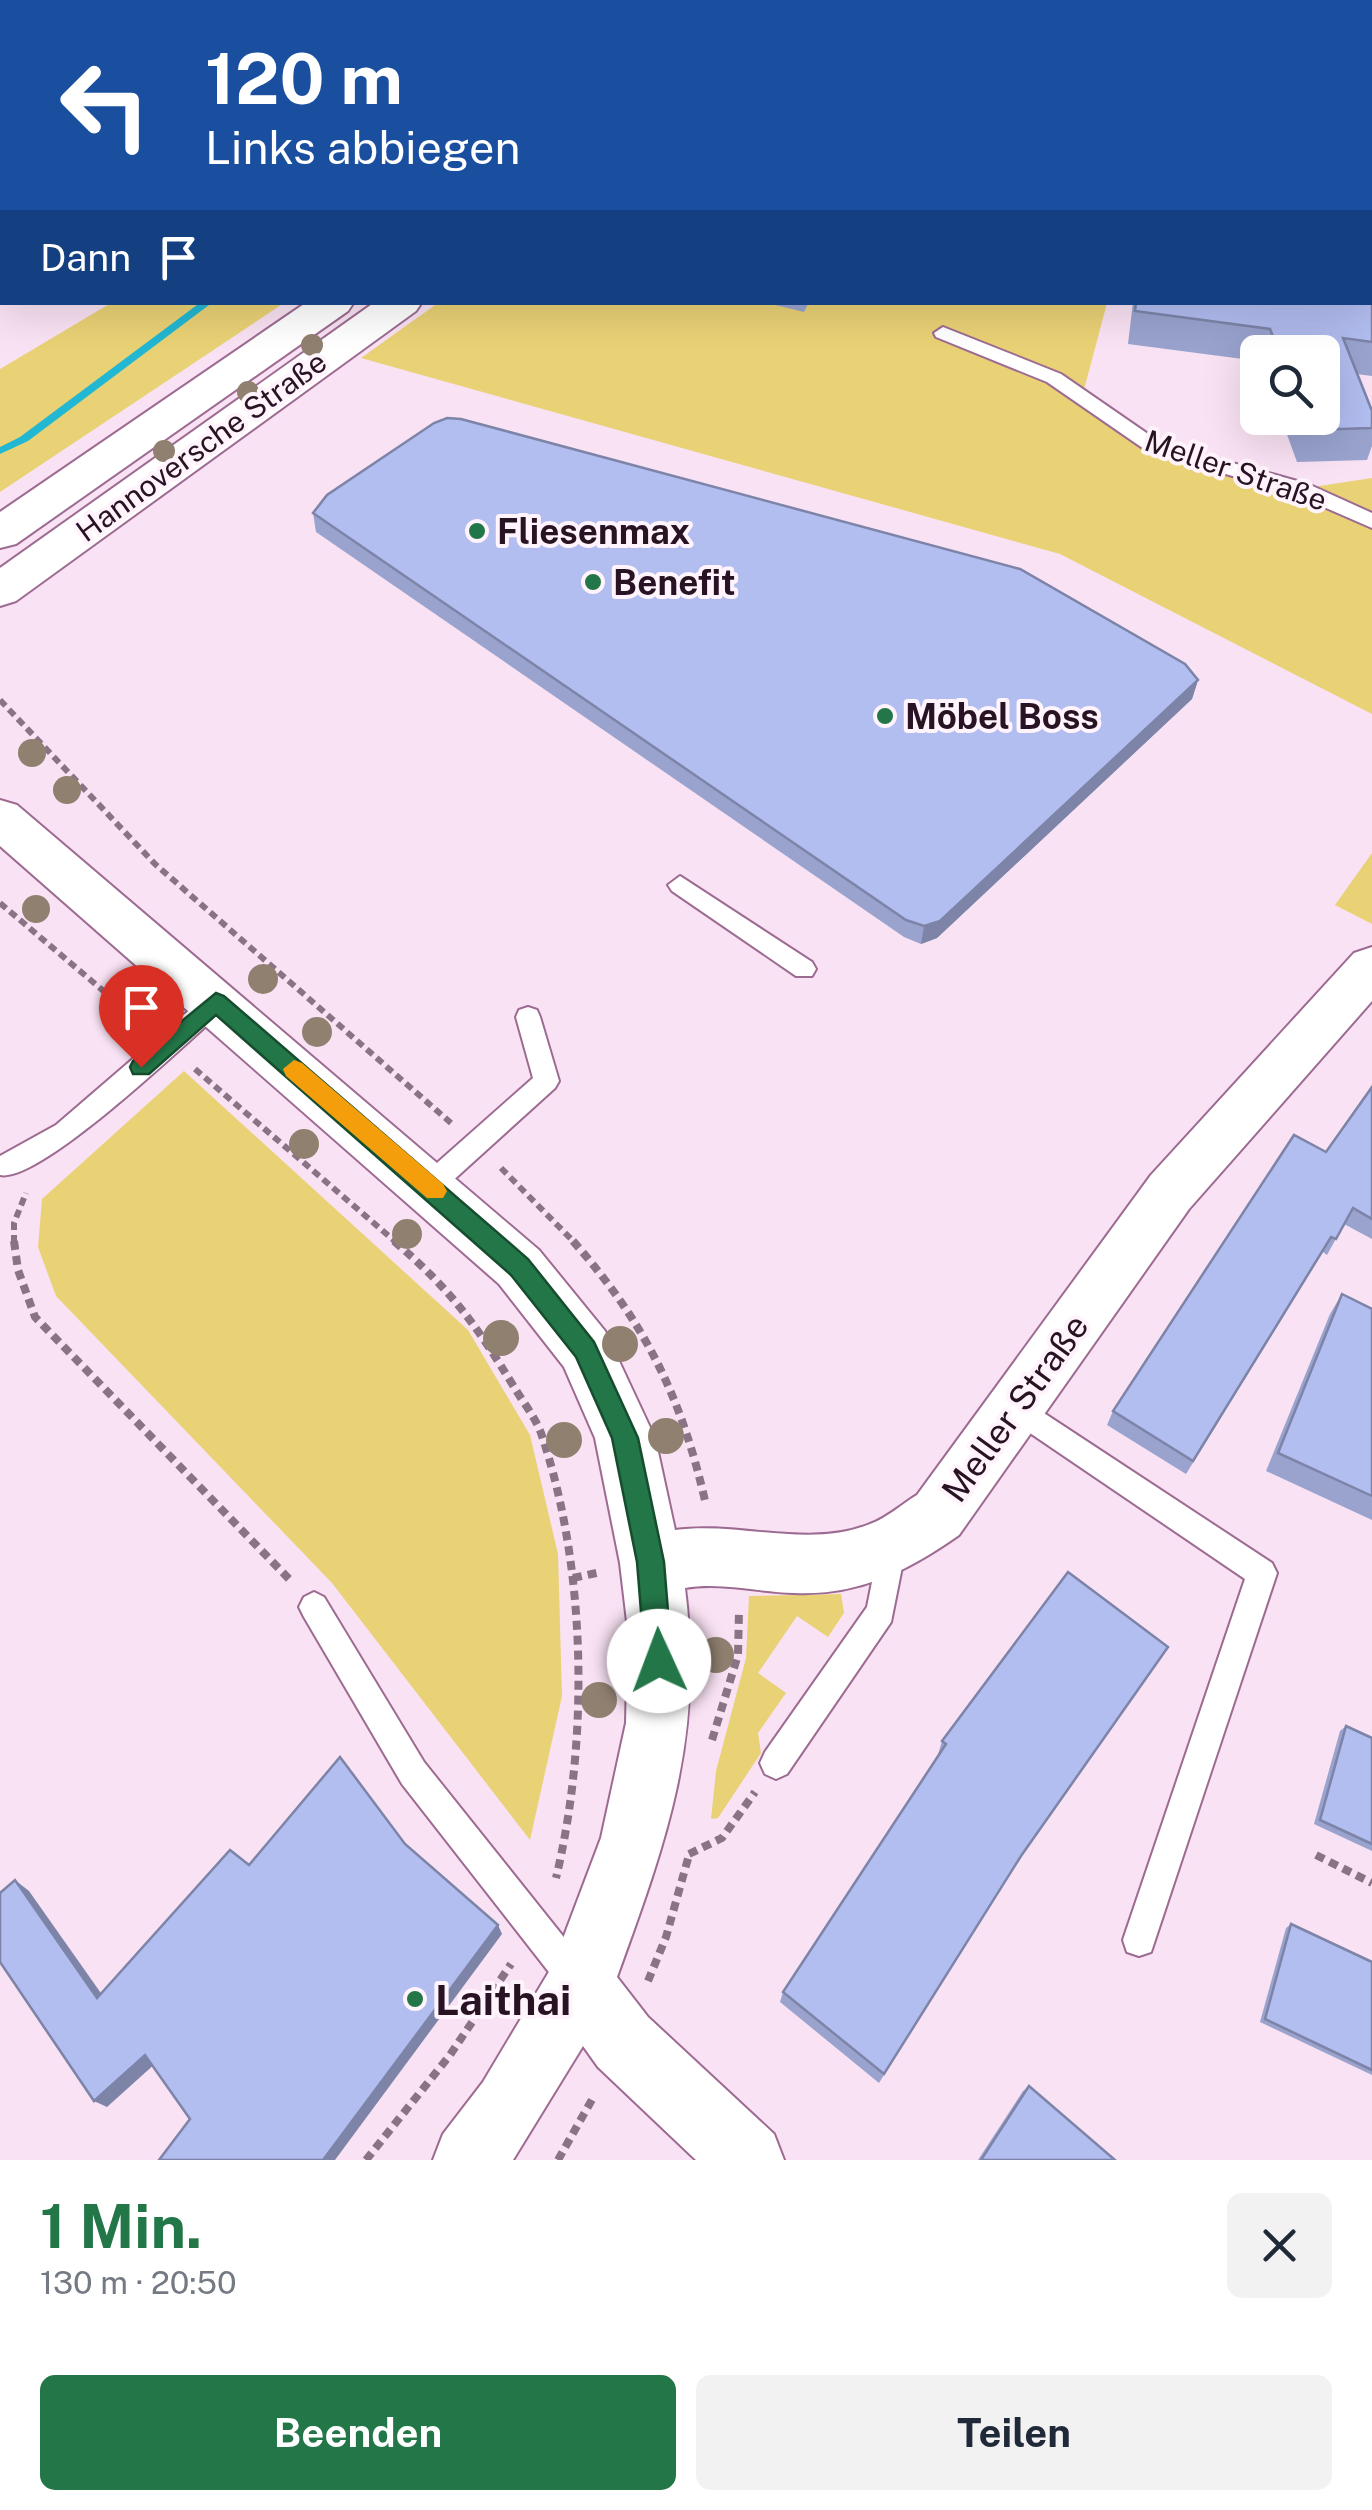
<!DOCTYPE html>
<html lang="de">
<head>
<meta charset="utf-8">
<style>
	body { margin:0; font-family:"Public Sans",sans-serif; background:#f2f2f3; color:#1f2937; height:100vh; display:flex; flex-direction:column; font-size:38px; white-space:nowrap }
	* { box-sizing:border-box; margin:0 }
	p { font-size:32px; color:#747a83 }
	.icon { flex:none; width:55px; height:55px; fill:none; stroke:currentColor; stroke-width:2; stroke-linecap:round; stroke-linejoin:round }
	.map { position:relative; height:2160px; overflow:hidden }
	.panel { display:flex; flex-direction:column; background:#fff; flex:1 }
	.panel>* { flex:none }
	.top-card { position:absolute; left:0px; top:0px; width:1372px; height:305px; box-shadow:0 10px 40px #0002; background:#1a4fa0; color:#fff; overflow:hidden }
	.controls { position:absolute; left:1240px; top:335px; display:grid; gap:20px }
	.controls a { display:grid; place-items:center; width:100px; height:100px; border-radius:15px; background:#fff; box-shadow:0 10px 40px #0002; font-size:50px }
	.pin { position:absolute; display:grid; place-items:center; width:85px; height:85px; color:#fff; margin:-102px -42px; border-radius:50% 50% 50% 0; rotate:-45deg; box-shadow:0 0 10px #0007 }
	.pin .icon { rotate:45deg }
	.me { position:absolute; width:110px; margin:-55px; rotate:358deg; stroke-linejoin:round; filter:drop-shadow(0 0 8px #0008) }
	.turn { display:flex; align-items:center; gap:35px; height:210px; padding:0 40px; font-size:45px }
	.turn .icon { width:130px; height:130px; stroke-width:2.5 }
	.turn b { display:block; font-size:70px; line-height:85px }
	.then { display:flex; align-items:center; height:95px; padding:0 40px; background:#0003; gap:20px; font-size:38px }
	.round { display:grid; place-items:center; flex:none; width:105px; height:105px; border-radius:15px; background:#f2f2f3 }
	.summary { display:flex; align-items:center; justify-content:space-between; height:170px; padding:0 40px }
	h1 { font-size:60px; font-weight:700; line-height:75px; color:#237648 }
	.cta { display:flex; gap:20px; margin-top:auto; padding:20px 40px }
	.cta a { flex:1; height:115px; border-radius:15px; background:#237648; color:#fff; font-size:40px; font-weight:700; line-height:115px; text-align:center }
	.cta a+a { background:#f2f2f3; color:#1f2937 }
	.map>svg:first-child { display:block }
	.green { fill:#e9d175 }
	.lines { fill:none; stroke-linecap:round; stroke-linejoin:round }
	.stream { fill:#22b7d3; fill-rule:evenodd }
	.service-casing { stroke:#9d6b92; stroke-width:4 }
	.minor-casing { stroke:#9d6b92; stroke-width:4 }
	.secondary-casing { stroke:#9d6b92; stroke-width:4 }
	.path-far1 { stroke:#897384; stroke-width:6; stroke-dasharray:8 5; stroke-linecap:butt }
	.path { stroke:#897384; stroke-width:8; stroke-dasharray:9 6; stroke-linecap:butt }
	.service { fill:#fff; fill-rule:evenodd }
	.minor { fill:#fff; fill-rule:evenodd }
	.secondary { fill:#fff; fill-rule:evenodd }
	.tree { fill:#908070 }
	.wall { fill:#99a3ce }
	.shaded-wall { fill:#7d84a8 }
	.building { fill:#b2bdf0; stroke:#7d84a8; stroke-width:2.5 }
	.route { fill:#237648; stroke:#174d2f; stroke-width:2.5 }
	.slow { fill:#f59e0b }
	.poi-dot { fill:#237648; stroke:#fff3fc; stroke-width:4 }
	.labels { text-anchor:middle; dominant-baseline:central; stroke-width:8; stroke-linejoin:round; paint-order:stroke }
	.far-street-label { font-size:30px; fill:#271323; stroke:#fff3fc }
	.poi-label { font-size:35px; font-weight:bold; fill:#271323; stroke:#fff3fc; text-anchor:start }
	.street-label { font-size:35px; fill:#271323; stroke:#fff3fc }
	.near-poi-label { font-size:42px; font-weight:bold; fill:#271323; stroke:#fff3fc; text-anchor:start }
</style>
</head>
<body>
<div class="map">
<svg width="1372" height="2160" viewBox="0 0 1372 2160">
	<rect width="100%" height="100%" fill="#f9e2f3"/>
	<g class="green">
		<polygon points="111,303 284,303 0,492 0,369"/>
		<polygon points="438,303 1107,303 1082,397 1154,447 1300,489 1372,478 1372,714 1060,554 361,358"/>
		<polygon points="1372,853 1372,924 1335,905"/>
		<polygon points="184,1071 468,1330 530,1435 558,1554 562,1696 530,1840 332,1583 56,1296 38,1247 42,1199"/>
		<polygon points="841,1594 844,1613 828,1637 797,1616 758,1673 786,1693 758,1733 761,1753 718,1818 711,1819 716,1771 746,1658 749,1596"/>
	</g>
	<g class="lines">
		<g class="stream">
			<polygon points="886,0 896,0 894,2 885,2"/>
			<rect x="1370" y="162" width="2" height="6"/>
			<polygon points="201,302 213,302 28,441 0,454 0,447 20,437"/>
		</g>
		<defs>
			<g id="service">
				<polygon points="943,327 1061,374 1161,443 1308,484 1372,513 1372,528 1294,494 1147,451 1047,382 936,337 934,333"/>
				<polygon points="680,876 812,962 816,969 812,976 796,976 672,891 668,885"/>
				<path d="M216,992L225,995L228,1002L225,1009C189,1040 40,1184 0,1175V1156L56,1125L207,995Z"/>
				<polygon points="528,1007 537,1010 540,1017 559,1081 555,1088 438,1194 429,1197 420,1194 416,1186 420,1178 533,1078 516,1017 519,1010"/>
				<polygon points="1015,1394 1272,1563 1277,1573 1155,1940 1151,1952 1139,1956 1127,1952 1123,1940 1245,1579 1005,1416 1001,1407 1005,1398"/>
				<polygon points="891,1533 901,1537 906,1547 891,1622 787,1774 776,1779 765,1774 760,1763 765,1752 867,1607 881,1537"/>
				<polygon points="314,1592 324,1597 424,1762 590,1970 594,1982 590,1994 578,1998 566,1994 402,1784 304,1617 299,1607 304,1597"/>
			</g>
			<path id="minor" d="M0,800L17,805L539,1250L605,1331L655,1438L675,1530C738,1521 809,1549 870,1524C887,1518 902,1504 917,1495L1151,1175L1354,953L1372,947V1001L1189,1209L959,1535C908,1571 858,1596 794,1593C758,1592 720,1582 685,1588C704,1738 667,1839 617,1977L648,2017L774,2134L784,2160H696L598,2067L583,2046L513,2160H433L443,2134L483,2082L553,1965L601,1838L626,1723L628,1630L620,1563L595,1438L564,1367L499,1284L0,846Z"/>
			<g id="secondary">
				<polygon points="307,302 354,302 348,311 16,544 0,548 0,512"/>
				<polygon points="375,302 422,302 416,311 16,601 0,606 0,568"/>
			</g>
		</defs>
		<use href="#service" class="service-casing"/>
		<use href="#minor" class="minor-casing"/>
		<use href="#secondary" class="secondary-casing"/>
		<g class="path-far1">
			<polyline points="0,700 155,864 451,1123"/>
			<polyline points="0,903 140,1022"/>
			<polyline points="195,1069 397,1243"/>
			<polyline points="501,1168 575,1243"/>
			<polyline points="14,1243 14,1223 26,1193"/>
		</g>
		<g class="path">
			<polyline points="14,1241 18,1270 35,1317 290,1580"/>
			<path d="M394,1241C451,1290 475,1323 514,1387C523,1402 535,1417 541,1433C587,1568 589,1741 556,1878"/>
			<path d="M573,1241C646,1324 682,1398 706,1505"/>
			<polyline points="573,1578 601,1572"/>
			<polyline points="712,1740 738,1655 739,1611"/>
			<polyline points="689,1854 722,1838 755,1792"/>
			<polyline points="1316,1855 1372,1883"/>
			<polyline points="648,1981 666,1937 689,1855"/>
			<polyline points="366,2160 450,2055 511,1964"/>
			<polyline points="558,2160 594,2096"/>
		</g>
		<use href="#service" class="service"/>
		<use href="#minor" class="minor"/>
		<use href="#secondary" class="secondary"/>
	</g>
	<g class="tree">
		<circle cx="312" cy="345" r="11"/>
		<circle cx="248" cy="392" r="11"/>
		<circle cx="164" cy="451" r="11"/>
		<circle cx="32" cy="753" r="14"/>
		<circle cx="67" cy="790" r="14"/>
		<circle cx="36" cy="909" r="14"/>
		<circle cx="263" cy="979" r="15"/>
		<circle cx="159" cy="1020" r="15"/>
		<circle cx="317" cy="1032" r="15"/>
		<circle cx="304" cy="1144" r="15"/>
		<circle cx="407" cy="1234" r="15"/>
		<circle cx="501" cy="1338" r="18"/>
		<circle cx="620" cy="1344" r="18"/>
		<circle cx="666" cy="1436" r="18"/>
		<circle cx="564" cy="1440" r="18"/>
		<circle cx="716" cy="1655" r="18"/>
		<circle cx="599" cy="1700" r="18"/>
	</g>
	<g class="wall">
		<polygon points="0,0 600,0 596,2 2,2 2,149 0,148"/>
		<polygon points="1372,0 1372,111 1370,111 1370,2"/>
		<polygon points="1372,214 1372,376 1357,374 1372,411 1372,446 1367,460 1297,462 1281,418 1322,418 1322,352 1258,352 1258,361 1128,344 1133,302 1370,302"/>
		<polygon points="763,302 809,302 804,312"/>
		<polygon points="313,513 1198,680 1192,699 937,938 921,944 904,937 316,532"/>
		<polygon points="1372,1087 1372,1239 1344,1224 1327,1255 1323,1252 1186,1474 1107,1425 1113,1411 1326,1152"/>
		<polygon points="1342,1294 1372,1309 1372,1520 1266,1471 1330,1314"/>
		<polygon points="1068,1572 1014,1866 879,2083 780,2002 783,1992 937,1758 942,1741"/>
		<polygon points="1346,1726 1372,1738 1372,1851 1314,1824 1340,1731"/>
		<polygon points="1291,1924 1372,1962 1372,2075 1260,2022 1286,1928"/>
		<polygon points="1029,2086 1115,2160 978,2160 1023,2091"/>
	</g>
	<g class="shaded-wall">
		<polygon points="524,0 560,0 560,2 520,2"/>
		<polygon points="573,0 600,0 596,2 573,2"/>
		<polygon points="1198,680 1192,699 937,938 921,944 924,926"/>
		<polygon points="15,1880 29,1891 110,2006 97,1998"/>
		<polygon points="498,1925 502,1934 335,2160 323,2160"/>
		<polygon points="145,2055 157,2062 107,2107 94,2101"/>
	</g>
	<g class="building">
		<polygon points="0,0 524,0 520,2 2,2 2,119 0,118"/>
		<polygon points="1226,0 1372,0 1372,85 1370,84 1370,2 1225,2"/>
		<polygon points="1370,214 1372,214 1372,342 1343,338 1372,411 1372,428 1307,430 1303,418 1322,418 1322,352 1279,352 1270,329 1135,311 1136,302 1370,302"/>
		<polygon points="447,418 461,419 1020,569 1185,664 1198,680 940,921 924,926 906,920 313,513 327,495 434,423"/>
		<polygon points="1372,1087 1372,1219 1353,1208 1336,1239 1331,1237 1193,1461 1113,1411 1294,1135 1326,1152"/>
		<polygon points="1342,1294 1372,1309 1372,1496 1278,1453"/>
		<polygon points="1068,1572 1168,1647 1021,1856 884,2074 783,1992 946,1744 942,1741"/>
		<polygon points="1346,1726 1372,1738 1372,1844 1320,1820"/>
		<polygon points="340,1757 405,1844 498,1925 323,2160 159,2160 190,2119 145,2055 94,2101 0,1962 0,1893 15,1880 97,1998 230,1850 249,1865"/>
		<polygon points="1291,1924 1372,1962 1372,2070 1265,2019"/>
		<polygon points="1029,2086 1115,2160 981,2160"/>
	</g>
	<polygon class="route" points="216,993 224,996 528,1259 594,1342 638,1438 664,1562 672,1661 668,1670 659,1674 649,1670 645,1661 637,1562 612,1438 576,1357 511,1275 216,1015 149,1074 133,1074 130,1067 133,1061"/>
	<polygon class="slow" points="294,1060 302,1063 443,1184 447,1191 443,1198 427,1198 286,1076 283,1069"/>
	<g class="poi-dot">
		<circle cx="477" cy="531" r="10"/>
		<circle cx="593" cy="582" r="10"/>
		<circle cx="885" cy="716" r="10"/>
		<circle cx="415" cy="1999" r="10"/>
	</g>
	<g class="labels">
		<g class="far-street-label">
			<text transform="translate(201 446) rotate(-36)">Hannoversche Straße</text>
			<text transform="translate(1236 470) rotate(19)">Meller Straße</text>
		</g>
		<g class="poi-label">
			<text x="497" y="531">Fliesenmax</text>
			<text x="613" y="582">Benefit</text>
			<text x="905" y="716">Möbel Boss</text>
		</g>
		<g class="street-label">
			<text transform="translate(1015 1408) rotate(-54)">Meller Straße</text>
		</g>
		<g class="near-poi-label">
			<text x="435" y="1999">Laithai</text>
		</g>
	</g>
</svg>
<div class="controls">
<a><svg class="icon" aria-label="search" viewBox="0 0 24 24"><circle cx="10" cy="10" r="6"/><path d="M15 15l6 6"/></svg></a>
</div>
<div class="pin" style="left:141px;top:1067px;background:#d93025"><svg class="icon" aria-label="arrive" viewBox="0 0 24 24"><path d="M6 21V4h12l-3 4 3 4H6"/></svg></div>
<svg class="me" style="left:659px;top:1661px" viewBox="-20 -20 40 40"><circle r="19" fill="#fff"/><path d="M0-13L10 11 0 6-10 11z" fill="#237648"/></svg>
<div class="top-card">
<div class="turn"><svg class="icon" aria-label="left" viewBox="0 0 24 24"><path d="M17 20v-9H6M10 6l-5 5 5 5"/></svg><div><b>120 m</b>Links abbiegen</div></div>
<div class="then">Dann<svg class="icon" aria-label="arrive" viewBox="0 0 24 24"><path d="M6 21V4h12l-3 4 3 4H6"/></svg></div>
</div>
</div>
<section class="panel">
<div class="summary"><div><h1>1 Min.</h1><p>130 m · 20:50</p></div><a class="round"><svg class="icon" aria-label="close" viewBox="0 0 24 24"><path d="M6 6l12 12M18 6L6 18"/></svg></a></div>
<div class="cta"><a>Beenden</a><a>Teilen</a></div>
</section>
</body>
</html>
